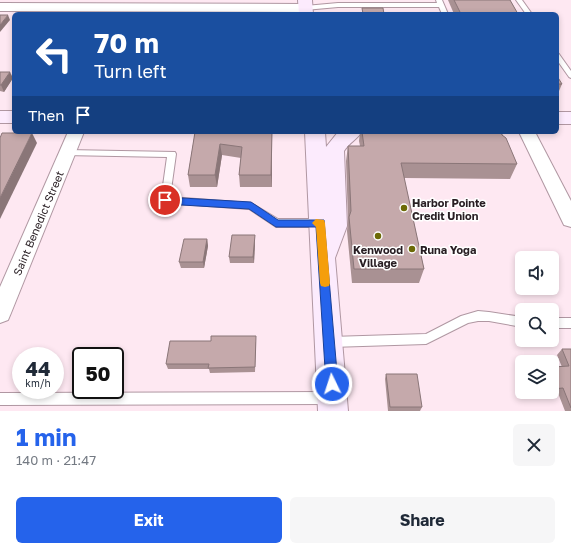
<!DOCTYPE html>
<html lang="en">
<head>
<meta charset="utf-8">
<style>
	body { margin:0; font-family:"Golos Text",sans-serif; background:#f6f6f7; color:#1f2937; height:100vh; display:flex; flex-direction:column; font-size:15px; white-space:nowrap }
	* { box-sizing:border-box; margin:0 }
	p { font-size:13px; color:#747a83 }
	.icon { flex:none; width:22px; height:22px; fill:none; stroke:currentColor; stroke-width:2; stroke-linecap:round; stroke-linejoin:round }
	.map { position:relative; height:411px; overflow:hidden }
	.sheet { display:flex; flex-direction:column; background:#fff; flex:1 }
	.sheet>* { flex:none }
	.hud { position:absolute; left:12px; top:12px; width:547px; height:122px; border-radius:6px; box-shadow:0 2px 6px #0003; background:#1a4fa0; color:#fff; overflow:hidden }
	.fabs { position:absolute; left:515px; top:251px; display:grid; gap:8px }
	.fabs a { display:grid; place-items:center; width:44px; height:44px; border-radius:6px; background:#fff; box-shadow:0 2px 6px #0003; font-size:20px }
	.speed { position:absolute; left:12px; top:347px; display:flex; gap:8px; font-size:20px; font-weight:700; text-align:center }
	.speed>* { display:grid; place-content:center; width:52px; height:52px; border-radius:50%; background:#fff; box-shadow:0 2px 6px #0003; line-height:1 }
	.speed small { font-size:10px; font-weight:400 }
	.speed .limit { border:2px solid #111; border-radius:6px; background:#fff; color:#111 }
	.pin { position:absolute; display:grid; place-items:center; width:34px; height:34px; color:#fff; margin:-17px; border:2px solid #fff; border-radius:50%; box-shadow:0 1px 4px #0007 }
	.me { position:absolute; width:44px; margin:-22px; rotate:356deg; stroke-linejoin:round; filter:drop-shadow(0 0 3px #0008) }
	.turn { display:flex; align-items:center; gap:14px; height:84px; padding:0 16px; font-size:18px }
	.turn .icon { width:52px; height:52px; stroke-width:2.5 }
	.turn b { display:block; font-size:28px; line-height:34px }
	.then { display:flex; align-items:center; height:38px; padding:0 16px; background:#0003; gap:8px; font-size:15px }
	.round { display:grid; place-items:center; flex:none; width:42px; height:42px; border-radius:6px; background:#f6f6f7 }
	.overview { display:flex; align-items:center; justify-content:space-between; height:68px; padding:0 16px }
	h1 { font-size:24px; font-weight:700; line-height:30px; color:#2563eb }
	.button { display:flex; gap:8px; margin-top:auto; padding:8px 16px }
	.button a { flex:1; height:46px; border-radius:6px; background:#2563eb; color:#fff; font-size:16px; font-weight:700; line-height:46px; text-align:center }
	.button a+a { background:#f6f6f7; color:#1f2937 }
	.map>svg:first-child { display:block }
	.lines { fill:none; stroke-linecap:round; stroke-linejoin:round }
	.lane-casing { stroke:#b097a2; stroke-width:2 }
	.street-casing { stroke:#b097a2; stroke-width:2 }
	.secondary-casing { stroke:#b097a2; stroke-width:2 }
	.lane { fill:#fff; fill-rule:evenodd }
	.street { fill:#fff; fill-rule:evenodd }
	.secondary { fill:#fcebfd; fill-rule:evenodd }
	.wall { fill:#a99193 }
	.shaded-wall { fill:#8a7678 }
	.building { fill:#c5a9ab; stroke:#8a7678 }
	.route { fill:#2563eb; stroke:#184099 }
	.slow { fill:#f59e0b }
	.poi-dot { fill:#6c6a07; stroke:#fff; stroke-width:1.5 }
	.labels { text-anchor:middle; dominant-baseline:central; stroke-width:3; stroke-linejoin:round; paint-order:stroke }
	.poi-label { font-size:11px; font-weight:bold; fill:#281e23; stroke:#fff; text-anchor:start }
	.street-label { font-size:11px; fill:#281e23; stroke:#fff }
</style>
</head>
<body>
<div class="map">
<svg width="571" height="411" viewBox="0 0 571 411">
	<rect width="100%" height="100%" fill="#fee8f2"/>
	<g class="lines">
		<defs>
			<g id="lane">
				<polygon points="436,0 442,0 448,14 442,14 439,7 338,7 305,10 302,8 305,6 338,3 437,3"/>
				<polygon points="516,0 522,0 532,14 526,14"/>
				<polygon points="557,53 559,54 571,71 571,78 569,77 557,60"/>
				<polygon points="67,150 175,152 176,154 170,197 251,203 278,219 320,219 323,220 325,223 323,226 320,227 276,227 249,209 165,203 161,200 167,157 64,155 63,153"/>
				<polygon points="478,311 489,312 522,317 522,327 489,321 478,321 468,323 426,344 331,347 327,346 325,342 327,338 331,337 426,334 461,316"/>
				<rect x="552" y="318" width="19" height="10"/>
				<polygon points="329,392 333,394 335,398 333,402 329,404 0,405 0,393"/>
			</g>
			<g id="street">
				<polygon points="0,3 305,4 309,5 311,8 309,11 305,12 0,11"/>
				<polygon points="68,132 84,132 11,313 8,320 0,323 0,287"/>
				<polygon points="519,132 535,132 571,201 571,227 564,225"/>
			</g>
			<g id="secondary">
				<polygon points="298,0 312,0 313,14 299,14"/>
				<rect x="0" y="111" width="14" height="12"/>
				<rect x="557" y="112" width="14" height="12"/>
				<path d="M305,132H325L326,147L338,132H362C357,139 349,143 344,151L347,226L335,258L348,411H318Z"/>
			</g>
		</defs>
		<use href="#lane" class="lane-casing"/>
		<use href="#street" class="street-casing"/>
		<use href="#secondary" class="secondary-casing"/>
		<use href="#lane" class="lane"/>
		<use href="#street" class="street"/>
		<use href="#secondary" class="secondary"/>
	</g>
	<g class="wall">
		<polygon points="448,0 510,0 518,14 454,14"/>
		<polygon points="0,72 13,78 4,92 0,91"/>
		<polygon points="557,84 562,84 559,91 557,91"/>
		<polygon points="195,132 272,132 272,187 240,187 239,175 241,158 222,155 217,187 190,187 188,175"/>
		<polygon points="360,132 501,132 517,164 510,179 404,178 424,269 419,283 352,283 347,231 348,219 346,161 348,146 360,146 359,141"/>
		<polygon points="207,239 208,246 204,268 181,268 179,262"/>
		<polygon points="255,242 254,263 230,263 229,257"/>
		<polygon points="256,342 255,372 210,373 209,369 168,369 166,364"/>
		<polygon points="562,349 571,349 571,411 565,411 558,393 525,395 524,392 552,392 552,367 562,367 557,355"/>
		<polygon points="522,368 522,386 518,374"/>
		<polygon points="386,374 422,407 420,411 388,411 385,379"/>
	</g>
	<g class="shaded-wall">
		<polygon points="8,15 10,20 0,32 0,25"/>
		<polygon points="10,72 13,78 4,92 1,85"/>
		<polygon points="272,132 272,187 271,175"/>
		<polygon points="32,133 37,143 0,219 0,198"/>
		<polygon points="220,144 222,155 217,187 215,175"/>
		<polygon points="255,235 255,242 254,263 253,257"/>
		<polygon points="207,239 208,246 204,268 203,262"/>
	</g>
	<g class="building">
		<polygon points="454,0 510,0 518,14 461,14"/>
		<polygon points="362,8 383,8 384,14 363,14"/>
		<polygon points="0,15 8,15 0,25"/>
		<polygon points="0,72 10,72 1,85 0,85"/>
		<polygon points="557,76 562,84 557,84"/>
		<polygon points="195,132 272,132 271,175 239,175 242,147 220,144 215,175 188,175"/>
		<polygon points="362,132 501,132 502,135 506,138 517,164 401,163 424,269 354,269 349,217 351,211 348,146 364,146"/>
		<polygon points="2,133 32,133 0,198 0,138"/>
		<polygon points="232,235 255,235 253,257 229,257"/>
		<polygon points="184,239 207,239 203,262 179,262"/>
		<polygon points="211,336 256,336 255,367 208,368 209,364 166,364 170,341 211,341"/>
		<polygon points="562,349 571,349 571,408 563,388 552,389 552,367 569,366"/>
		<polygon points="386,374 417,374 422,407 390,407"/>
	</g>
	<polygon class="route" points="165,197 251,202 278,220 324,220 338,384 336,388 332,390 327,388 326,384 316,227 276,227 249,209 165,204 160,200"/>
	<polygon class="slow" points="316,219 324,220 325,223 330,283 329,286 325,287 321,286 320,283 316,227 312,223"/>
	<g class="poi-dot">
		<circle cx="404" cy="208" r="4"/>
		<circle cx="378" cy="236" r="4"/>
		<circle cx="412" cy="249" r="4"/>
	</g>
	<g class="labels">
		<g class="poi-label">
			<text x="412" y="202">Harbor Pointe<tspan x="412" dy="13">Credit Union</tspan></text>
			<text x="378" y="249" text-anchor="middle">Kenwood<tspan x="378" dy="13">Village</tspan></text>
			<text x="420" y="249">Runa Yoga</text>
		</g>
		<g class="street-label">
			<text transform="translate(38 223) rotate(-67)">Saint Benedict Street</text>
		</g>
	</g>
</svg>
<div class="fabs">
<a><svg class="icon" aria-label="sound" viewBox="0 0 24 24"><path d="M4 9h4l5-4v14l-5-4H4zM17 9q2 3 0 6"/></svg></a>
<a><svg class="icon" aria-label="search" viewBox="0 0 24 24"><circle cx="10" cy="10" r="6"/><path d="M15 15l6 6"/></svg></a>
<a><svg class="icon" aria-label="layers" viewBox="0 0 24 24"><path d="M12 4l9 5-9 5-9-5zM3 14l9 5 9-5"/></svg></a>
</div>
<div class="speed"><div>44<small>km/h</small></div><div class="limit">50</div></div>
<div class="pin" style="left:165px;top:200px;background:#d93025"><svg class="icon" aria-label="arrive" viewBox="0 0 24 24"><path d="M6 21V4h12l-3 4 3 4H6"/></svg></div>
<svg class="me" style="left:332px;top:384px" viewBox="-20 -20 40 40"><circle r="17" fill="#2563eb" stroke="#fff" stroke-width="3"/><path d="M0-11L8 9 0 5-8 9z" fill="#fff"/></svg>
<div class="hud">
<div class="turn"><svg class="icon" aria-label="left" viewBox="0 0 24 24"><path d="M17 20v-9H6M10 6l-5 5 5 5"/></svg><div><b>70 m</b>Turn left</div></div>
<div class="then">Then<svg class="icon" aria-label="arrive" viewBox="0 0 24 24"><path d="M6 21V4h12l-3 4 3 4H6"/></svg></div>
</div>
</div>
<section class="sheet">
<div class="overview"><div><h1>1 min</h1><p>140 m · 21:47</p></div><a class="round"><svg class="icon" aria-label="close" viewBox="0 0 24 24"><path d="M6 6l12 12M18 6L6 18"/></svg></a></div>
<div class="button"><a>Exit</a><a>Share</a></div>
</section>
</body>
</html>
